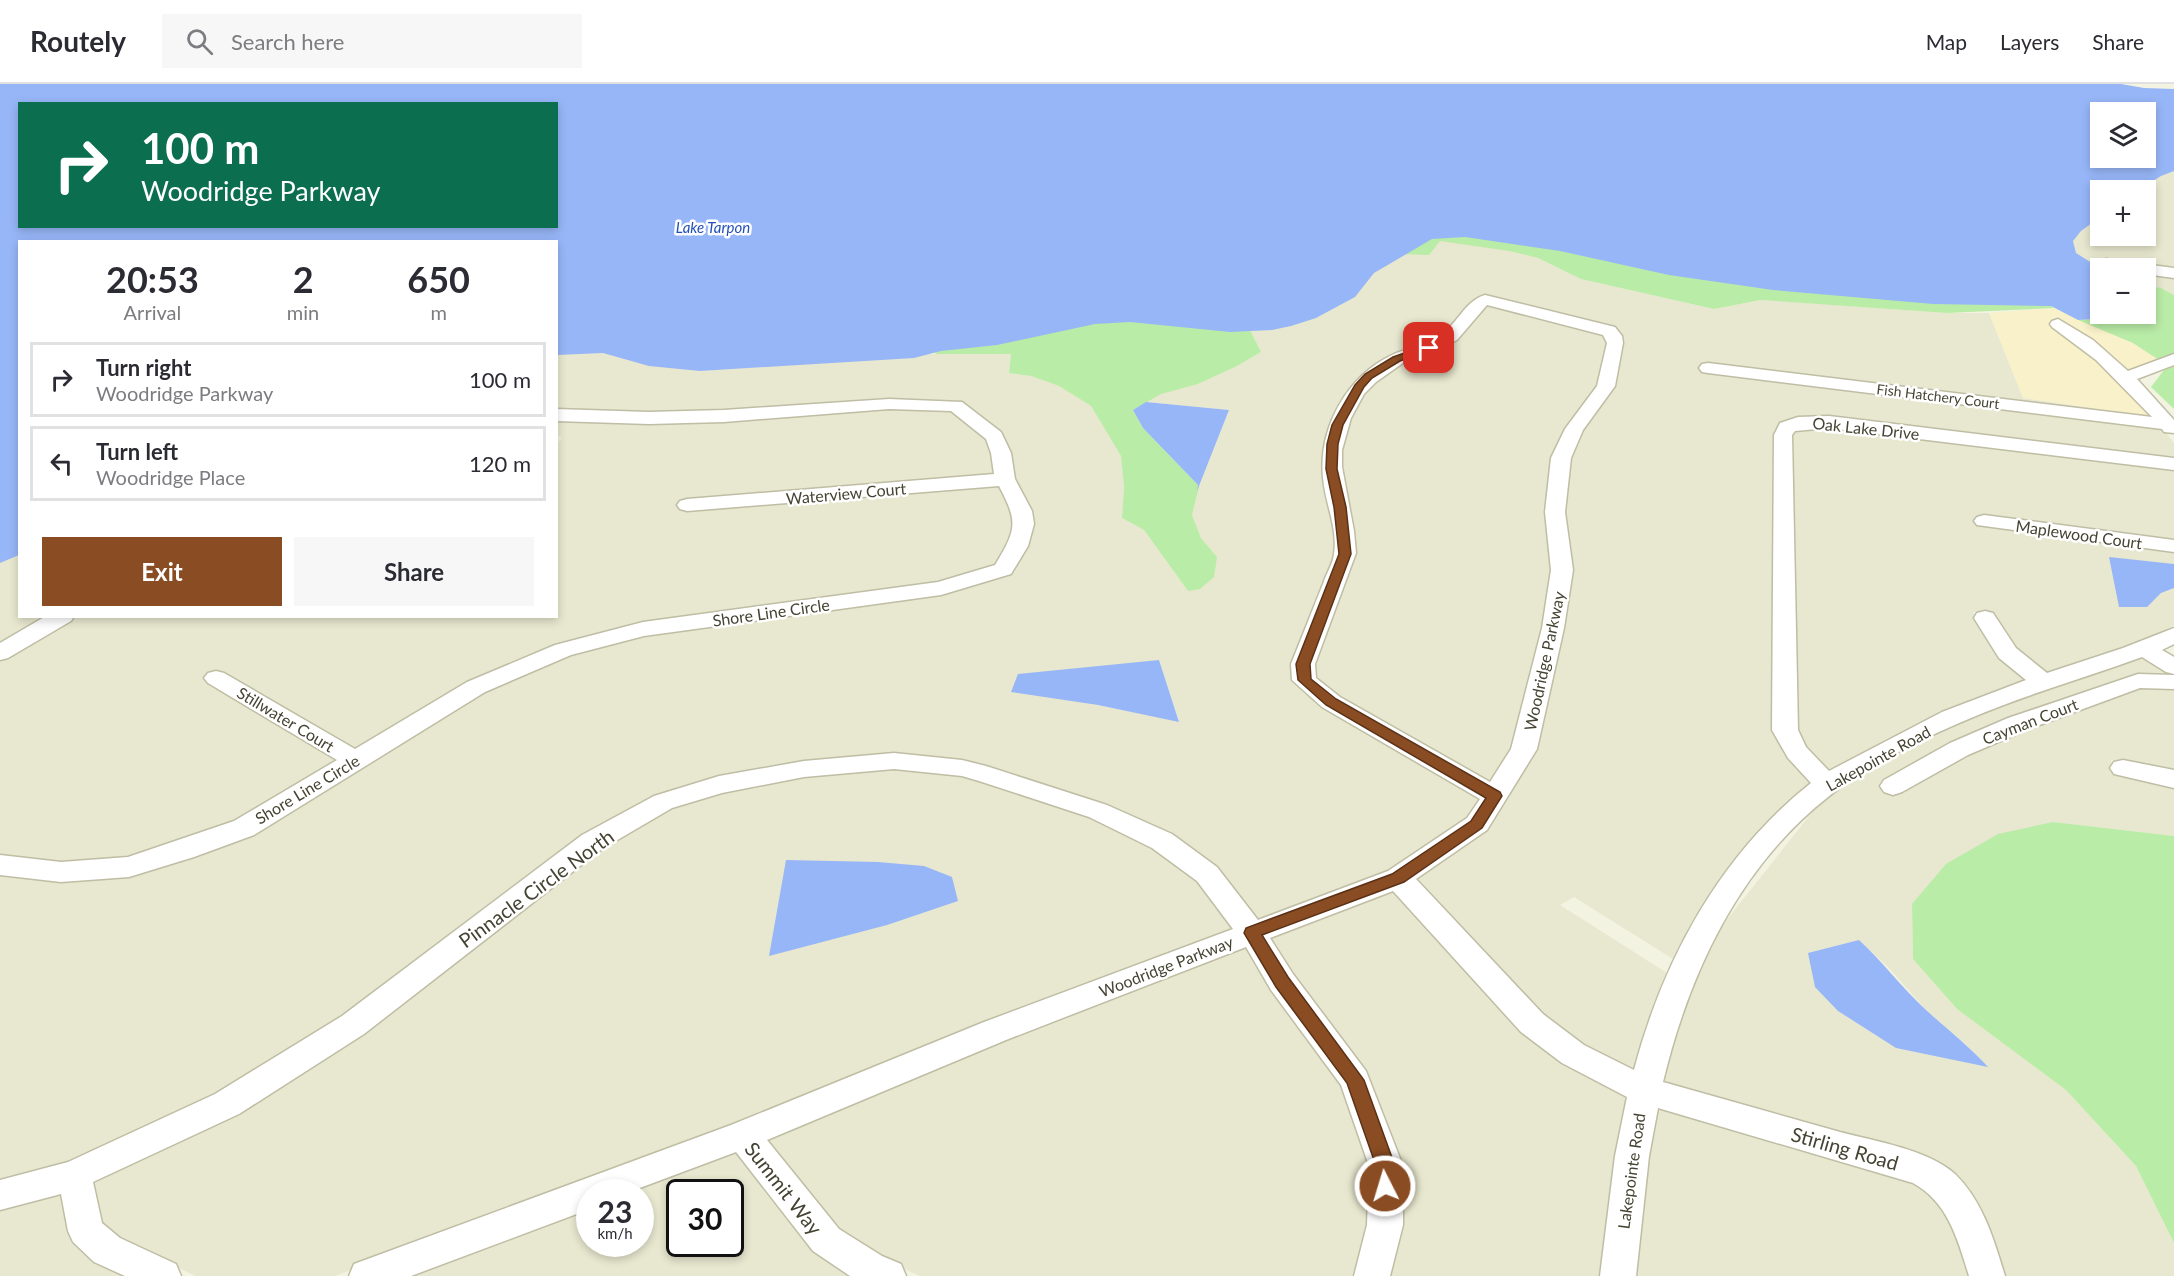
<!DOCTYPE html>
<html lang="en">
<head>
<meta charset="utf-8">
<style>
	body { margin:0; font-family:Lato,sans-serif; background:#f7f7f7; color:#2b2b33; height:100vh; display:flex; flex-direction:column; font-size:22px; white-space:nowrap }
	* { box-sizing:border-box; margin:0 }
	p { font-size:20px; color:#7c7c81 }
	.icon { flex:none; width:33px; height:33px; fill:none; stroke:currentColor; stroke-width:2; stroke-linecap:round; stroke-linejoin:round }
	.map { position:relative; flex:1; overflow:hidden }
	.details { position:absolute; left:18px; top:156px; width:540px; height:378px; display:flex; flex-direction:column; background:#fff; border-radius:0px; box-shadow:0 3px 9px #0003 }
	.details>* { flex:none }
	.guide { position:absolute; left:18px; top:18px; width:540px; height:126px; border-radius:0px; box-shadow:0 3px 9px #0003; background:#0b6e4f; color:#fff; overflow:hidden }
	.tools { position:absolute; left:2090px; top:18px; display:grid; gap:12px }
	.tools a { display:grid; place-items:center; width:66px; height:66px; border-radius:0px; background:#fff; box-shadow:0 3px 9px #0003; font-size:30px }
	.speed { position:absolute; left:576px; top:1095px; display:flex; gap:12px; font-size:30px; font-weight:700; text-align:center }
	.speed>* { display:grid; place-content:center; width:78px; height:78px; border-radius:50%; background:#fff; box-shadow:0 3px 9px #0003; line-height:1 }
	.speed small { font-size:15px; font-weight:400 }
	.speed .limit { border:3px solid #111; border-radius:9px; background:#fff; color:#111 }
	.pin { position:absolute; display:grid; place-items:center; width:51px; height:51px; color:#fff; margin:-26px; border-radius:12px; box-shadow:0 3px 9px #0006 }
	.me { position:absolute; width:66px; margin:-33px; rotate:355deg; stroke-linejoin:round; filter:drop-shadow(0 0 4px #0008) }
	.turn { display:flex; align-items:center; gap:21px; height:126px; padding:0 24px; font-size:27px }
	.turn .icon { width:78px; height:78px; stroke-width:2.5 }
	.turn b { display:block; font-size:42px; line-height:51px }
	.eta { display:flex; justify-content:space-evenly; align-items:center; height:102px; text-align:center }
	.eta b { font-size:36px; font-weight:700; line-height:42px }
	.button { display:flex; gap:12px; margin-top:auto; padding:12px 24px }
	.button a { flex:1; height:69px; border-radius:0px; background:#8a4c22; color:#fff; font-size:24px; font-weight:700; line-height:69px; text-align:center }
	.button a+a { background:#f7f7f7; color:#2b2b33 }
	ul { padding:0; list-style:none }
	li { display:flex; align-items:center; gap:18px; height:75px; margin:0 12px 9px; padding:0 12px; border:3px solid #e1e1e2; border-radius:0px }
	li div { flex:1 }
	li b { display:block; font-size:22px }
	li em { font-style:normal }
	header { display:flex; align-items:center; gap:36px; box-sizing:border-box; height:84px; padding:0 30px; background:#fff; border-bottom:2px solid #e1e1e2 }
	header strong { font-size:28px }
	nav { display:flex; gap:33px; margin-inline-start:auto; font-size:21px }
	.search { width:420px; height:54px; background:#f7f7f7; display:flex; align-items:center; gap:15px; box-sizing:border-box; padding:0 21px; border-radius:0px; color:#7c7c81; font-size:22px }
	.map>svg:first-child { display:block }
	.residential { fill:#e8e7cf; fill-rule:evenodd }
	.commercial { fill:#f8f1ca }
	.green { fill:#b9eca6 }
	.water { fill:#97b6f7; fill-rule:evenodd }
	.lines { fill:none; stroke-linecap:round; stroke-linejoin:round }
	.minor-casing { stroke:#bfbda4; stroke-width:3 }
	.minor { fill:#fff; fill-rule:evenodd }
	.route { fill:#8a4c22; stroke:#5a3116; stroke-width:1.5 }
	.labels { text-anchor:middle; dominant-baseline:central; stroke-width:5; stroke-linejoin:round; paint-order:stroke }
	.far-street-label { font-size:14px; fill:#454332; stroke:#fff }
	.far-water-label { font-size:15px; font-style:italic; fill:#2250ba; stroke:#fff }
	.street-label { font-size:16px; fill:#454332; stroke:#fff }
	.near-street-label { font-size:20px; fill:#454332; stroke:#fff }
</style>
</head>
<body>
<header>
<strong>Routely</strong>
<div class="search"><svg class="icon" aria-label="search" viewBox="0 0 24 24"><circle cx="10" cy="10" r="6"/><path d="M15 15l6 6"/></svg>Search here</div>
<nav><a>Map</a><a>Layers</a><a>Share</a></nav>
</header>
<div class="map">
<svg width="2174" height="1192" viewBox="0 0 2174 1192">
	<rect width="100%" height="100%" fill="#f3f3e2"/>
	<g class="residential">
		<polygon points="2174,87 2174,187 2099,178 2100,181 2125,184 2100,184 2076,169 2073,157 2100,118 2100,152 2145,152 2145,106 2111,106"/>
		<path d="M1440,156L1509,167L1538,174L1581,195L1714,225L1762,216L1947,229H1989L2023,314L2153,333L2156,335L1701,280V285L2161,342L2174,359V377L1828,335L1781,340L1774,644L1781,662L1814,697L1775,731L1740,768L1712,805L1673,875L1574,813L1560,821L1667,889L1645,943L1633,991L1580,964L1542,935L1412,796L1509,713L1507,712L1535,667L1569,376L1621,253L1482,213L1467,221L1457,238L1443,252L1374,282L1362,291L1353,300L1330,340L1325,359L1336,469L1295,595L1482,712L1467,736L1390,788L1256,838L1168,751L892,671L659,712L393,901L221,1013L72,1082L0,1101V790L187,772L483,607L566,570L645,550L1008,489L1025,462L1008,369L962,320L724,329L557,328V266L582,261L655,281L700,287L824,278L890,270H1011L1009,289L1031,292L1059,302L1091,322L1121,372L1124,403L1122,434L1144,446L1188,507L1217,473L1201,454L1192,431L1197,407L1229,326L1146,318L1161,309L1198,300L1237,282L1261,268L1250,246L1358,196L1401,170ZM1159,576L1179,637L1098,621L1011,607Z"/>
		<polygon points="2145,187 2174,191 2174,211 2161,204 2145,201"/>
		<polygon points="1488,219 1603,248 1608,258 1599,301 1567,343 1553,485 1544,543 1514,662 1489,701 1338,615 1314,595 1313,582 1353,471 1340,385 1345,342 1362,311 1387,285 1456,255 1464,248"/>
		<polygon points="890,323 952,325 987,353 993,369 996,392 793,411 680,417 679,424 795,418 999,399 1014,428 1016,439 1009,461 995,482 938,500 560,561 357,668 219,587 203,595 340,677 238,739 130,776 65,781 9,774 0,770 0,575 73,533 556,532 556,360 562,354 557,351 557,334"/>
		<polygon points="1817,340 2174,383 2174,459 1974,433 1977,439 2174,466 2174,480 2110,474 2147,523 2161,509 2174,504 2174,541 2153,553 2136,560 2043,591 2016,569 1992,530 1973,528 1997,568 2029,595 1953,624 1887,655 1827,690 1813,677 1795,648 1791,352 1795,345"/>
		<polygon points="19,466 20,532 53,533 0,563 0,474"/>
		<path d="M2146,571L2174,589V591L2129,592L2008,635L1950,660L1878,700L1897,711L1968,670L2026,645L2146,602L2174,604V690L2111,676L2113,687L2174,701V752L2053,738L1946,780L1912,821L1913,875L1957,925L2066,1006L2136,1082L2174,1159V1192H2002L1977,1123L1659,1002L1671,952L1710,857L1818,721L1836,705H1842L1841,702L1906,665L1971,634L2050,603ZM1859,856L1888,883L1925,925L1968,962L1987,982L1896,964L1838,927Z"/>
		<polygon points="894,683 959,690 1093,732 1155,761 1198,793 1237,845 737,1042 335,1192 196,1192 119,1156 101,1140 90,1094 234,1027 599,763 669,723 722,707 806,691"/>
		<polygon points="1395,804 1629,1009 1602,1192 1388,1192 1400,1085 1268,853"/>
		<polygon points="1247,860 1343,998 1372,1081 1370,1138 1356,1192 920,1192 877,1173 836,1148 762,1054 1002,955"/>
		<polygon points="1655,1019 1898,1088 1950,1125 1972,1192 1633,1192"/>
		<path d="M737,1064L858,1192H399L589,1120L590,1160H640V1108H621ZM680,1108H730V1160H680Z"/>
		<polygon points="61,1105 128,1192 0,1192 0,1121"/>
	</g>
	<polygon class="commercial" points="2054,224 2133,259 2159,276 2125,288 2059,237 2049,238 2089,268 2153,333 2023,314 1989,229"/>
	<g class="green">
		<polygon points="1400,144 2042,217 2054,224 1947,229 1761,216 1714,225 1581,195 1538,174 1509,167 1440,157 1429,171 1401,170 1388,181 1358,196"/>
		<polygon points="2145,201 2161,204 2174,211 2174,270 2159,276 2133,259 2078,236 2111,234 2107,230 2145,230"/>
		<polygon points="1064,231 1250,246 1261,268 1237,282 1198,300 1161,310 1133,326 1143,344 1199,402 1192,431 1201,454 1217,473 1214,493 1200,505 1188,507 1144,446 1122,434 1124,403 1121,372 1091,322 1059,302 1031,292 1009,289 1011,270 936,270 931,264"/>
		<polygon points="2174,280 2174,325 2151,303 2164,286"/>
		<polygon points="2053,738 2174,752 2174,1159 2136,1082 2066,1006 1957,925 1913,875 1912,820 1946,780 1998,750"/>
	</g>
	<g class="water">
		<path d="M0,0H2121L2144,4L2174,5V87L2161,92L2139,106H2100V133L2081,147L2073,157L2076,169L2100,184V230H2107L2112,234L2078,236L2051,222L1933,220L1773,206L1669,191L1560,167L1465,153L1432,155L1374,189L1355,213L1316,234L1291,242L1272,246L1230,248L1130,238L1095,240L997,261L941,267L914,274L700,287L649,282L603,269L557,271L556,158H20L19,471L0,479ZM20,20H556V142H20ZM2145,28V74H2100V28Z"/>
		<polygon points="1146,318 1229,326 1197,407 1198,401 1143,344 1133,326"/>
		<polygon points="2109,473 2174,480 2174,504 2161,509 2147,523 2119,523"/>
		<polygon points="1159,576 1179,638 1098,621 1011,608 1018,590"/>
		<polygon points="786,776 878,778 924,782 952,793 958,817 887,841 769,872"/>
		<path d="M1859,856C1883,878 1903,905 1926,926C1947,945 1969,962 1988,983L1896,964L1838,927L1815,903L1808,869Z"/>
	</g>
	<g class="lines">
		<defs>
			<g id="minor">
				<polygon points="2106,175 2174,184 2174,194 2145,190 2145,184 2101,183 2098,180 2101,177"/>
				<path d="M1485,211L1615,243L1622,252L1623,259L1615,302L1583,346L1571,374L1565,428L1573,486L1564,544L1537,665L1487,746L1416,795L1543,930L1584,961L1634,986C1663,876 1720,771 1811,699L1788,674L1772,646L1774,351L1780,339L1798,333L1829,332L2174,374V386L1829,344L1795,347L1792,351L1798,646L1806,663L1829,687L1942,628L2026,596L1999,574L1974,534L1977,529L1985,527L1993,529L2016,564L2047,589L2123,564L2174,544V560L2162,566L2174,573V590L2166,588L2142,573C2085,594 2027,610 1971,634C1927,652 1864,683 1828,713C1738,784 1689,890 1663,998C1722,1015 1781,1031 1840,1048C1875,1057 1929,1066 1955,1090C1983,1117 1994,1156 2005,1192H1969C1958,1156 1948,1118 1913,1099L1658,1024L1649,1072L1636,1192H1600L1615,1072L1627,1013L1562,979L1521,948L1393,807L1270,854L1293,890L1366,987L1403,1082V1141L1390,1192H1354L1367,1141L1369,1082L1341,1001L1271,906L1246,863L1006,956L767,1056L839,1145L882,1172L901,1180L906,1192H850L813,1167L736,1068L629,1108H590V1125L411,1192H349L354,1180L731,1041L984,938L1233,845L1197,797L1152,764L1089,733L979,697L962,692L894,685L804,693L722,709L672,724L602,765L364,950L239,1030L93,1098L102,1139L120,1154L176,1180L181,1192H125L94,1178L73,1158L68,1147L61,1110L0,1126V1096L68,1078L215,1010L342,932L582,751L654,712L719,692L804,677L894,669L962,676L986,682L1107,721L1172,750L1217,783L1258,836L1388,787L1467,734L1480,715L1322,623L1292,596L1291,580C1302,553 1312,527 1323,500C1326,490 1333,480 1334,470C1338,444 1325,419 1323,394C1318,344 1347,292 1392,271C1407,264 1424,261 1438,253C1457,242 1464,217 1485,211ZM1487,221L1603,251L1607,259L1597,302L1565,345L1551,374L1545,428L1551,486L1542,544L1511,665L1490,698L1340,613L1316,594L1315,580L1356,469L1354,447L1342,383V366L1351,334L1364,310L1376,298L1403,279L1437,266L1457,256Z"/>
				<polygon points="2058,235 2093,256 2128,287 2174,270 2174,281 2137,295 2174,336 2174,349 2164,348 2162,345 1708,289 1702,288 1699,284 1702,280 1708,279 2152,333 2096,276 2052,243 2050,240 2052,237"/>
				<path d="M889,315L962,318L1001,348L1011,369L1015,395L1032,427L1034,440L1028,462L1011,490L941,511L644,552L571,571L485,608L254,751L194,773L129,793L61,798L0,791V771L61,778L128,773L234,737L337,676L208,599L204,594L208,589L216,587L224,589L355,665L467,598L555,561L643,538L938,498L995,481C1017,445 1018,438 999,402L687,427L680,425L677,421L680,417L687,415L994,390L991,369L986,355L951,327L889,325L724,338L649,340L556,337V325L649,328L724,326Z"/>
				<polygon points="1984,431 2174,456 2174,468 1977,441 1974,437 1977,433"/>
				<polygon points="46,532 74,532 71,537 8,574 0,576 0,559"/>
				<polygon points="2138,590 2174,591 2174,605 2140,604 2026,646 1968,671 1902,708 1893,711 1884,708 1880,702 1884,696 1950,659 2008,634"/>
				<polygon points="2123,676 2174,686 2174,704 2114,690 2110,684 2114,678"/>
			</g>
		</defs>
		<use href="#minor" class="minor-casing"/>
		<use href="#minor" class="minor"/>
	</g>
	<polygon class="route" points="1425,262 1434,264 1400,277 1372,294 1364,303 1343,341 1338,360 1337,385 1346,423 1351,470 1310,580 1311,595 1336,615 1500,708 1502,712 1482,744 1404,798 1262,851 1288,893 1364,996 1395,1082 1395,1102 1392,1108 1385,1111 1378,1108 1375,1102 1376,1082 1347,999 1276,903 1244,849 1246,844 1392,790 1471,737 1486,714 1326,621 1298,596 1296,580 1339,470 1334,423 1326,385 1327,360 1332,341 1355,301 1365,290 1393,273"/>
	<g class="labels">
		<g class="far-street-label">
			<text transform="translate(1938 312) rotate(7)">Fish Hatchery Court</text>
		</g>
		<g class="far-water-label">
			<text x="713" y="143">Lake Tarpon</text>
		</g>
		<g class="street-label">
			<text transform="translate(1866 344) rotate(6)">Oak Lake Drive</text>
			<text transform="translate(846 409) rotate(-5)">Waterview Court</text>
			<text transform="translate(2079 450) rotate(8)">Maplewood Court</text>
			<text transform="translate(771 528) rotate(-8)">Shore Line Circle</text>
			<text transform="translate(1544 577) rotate(-78)">Woodridge Parkway</text>
			<text transform="translate(286 635) rotate(31)">Stillwater Court</text>
			<text transform="translate(2030 637) rotate(-21)">Cayman Court</text>
			<text transform="translate(1878 674) rotate(-29)">Lakepointe Road</text>
			<text transform="translate(307 705) rotate(-31)">Shore Line Circle</text>
			<text transform="translate(1166 882) rotate(-21)">Woodridge Parkway</text>
			<text transform="translate(1631 1087) rotate(-82)">Lakepointe Road</text>
		</g>
		<g class="near-street-label">
			<text transform="translate(536 804) rotate(-36)">Pinnacle Circle North</text>
			<text transform="translate(1845 1064) rotate(16)">Stirling Road</text>
			<text transform="translate(784 1104) rotate(52)">Summit Way</text>
		</g>
	</g>
</svg>
<div class="tools">
<a><svg class="icon" aria-label="layers" viewBox="0 0 24 24"><path d="M12 4l9 5-9 5-9-5zM3 14l9 5 9-5"/></svg></a>
<a>+</a>
<a>−</a>
</div>
<div class="speed"><div>23<small>km/h</small></div><div class="limit">30</div></div>
<div class="pin" style="left:1429px;top:264px;background:#d93025"><svg class="icon" aria-label="arrive" viewBox="0 0 24 24"><path d="M6 21V4h12l-3 4 3 4H6"/></svg></div>
<svg class="me" style="left:1385px;top:1102px" viewBox="-20 -20 40 40"><circle r="17" fill="#8a4c22" stroke="#fff" stroke-width="3"/><path d="M0-11L8 9 0 5-8 9z" fill="#fff"/></svg>
<div class="guide">
<div class="turn"><svg class="icon" aria-label="right" viewBox="0 0 24 24"><path d="M7 20v-9h11M14 6l5 5-5 5"/></svg><div><b>100 m</b>Woodridge Parkway</div></div>
</div>
<section class="details">
<div class="eta">
<div><b>20:53</b><p>Arrival</p></div>
<div><b>2</b><p>min</p></div>
<div><b>650</b><p>m</p></div>
</div>
<ul>
<li><svg class="icon" aria-label="right" viewBox="0 0 24 24"><path d="M7 20v-9h11M14 6l5 5-5 5"/></svg><div><b>Turn right</b><p>Woodridge Parkway</p></div><em>100 m</em></li>
<li><svg class="icon" aria-label="left" viewBox="0 0 24 24"><path d="M17 20v-9H6M10 6l-5 5 5 5"/></svg><div><b>Turn left</b><p>Woodridge Place</p></div><em>120 m</em></li>
</ul>
<div class="button"><a>Exit</a><a>Share</a></div>
</section>
</div>
</body>
</html>
